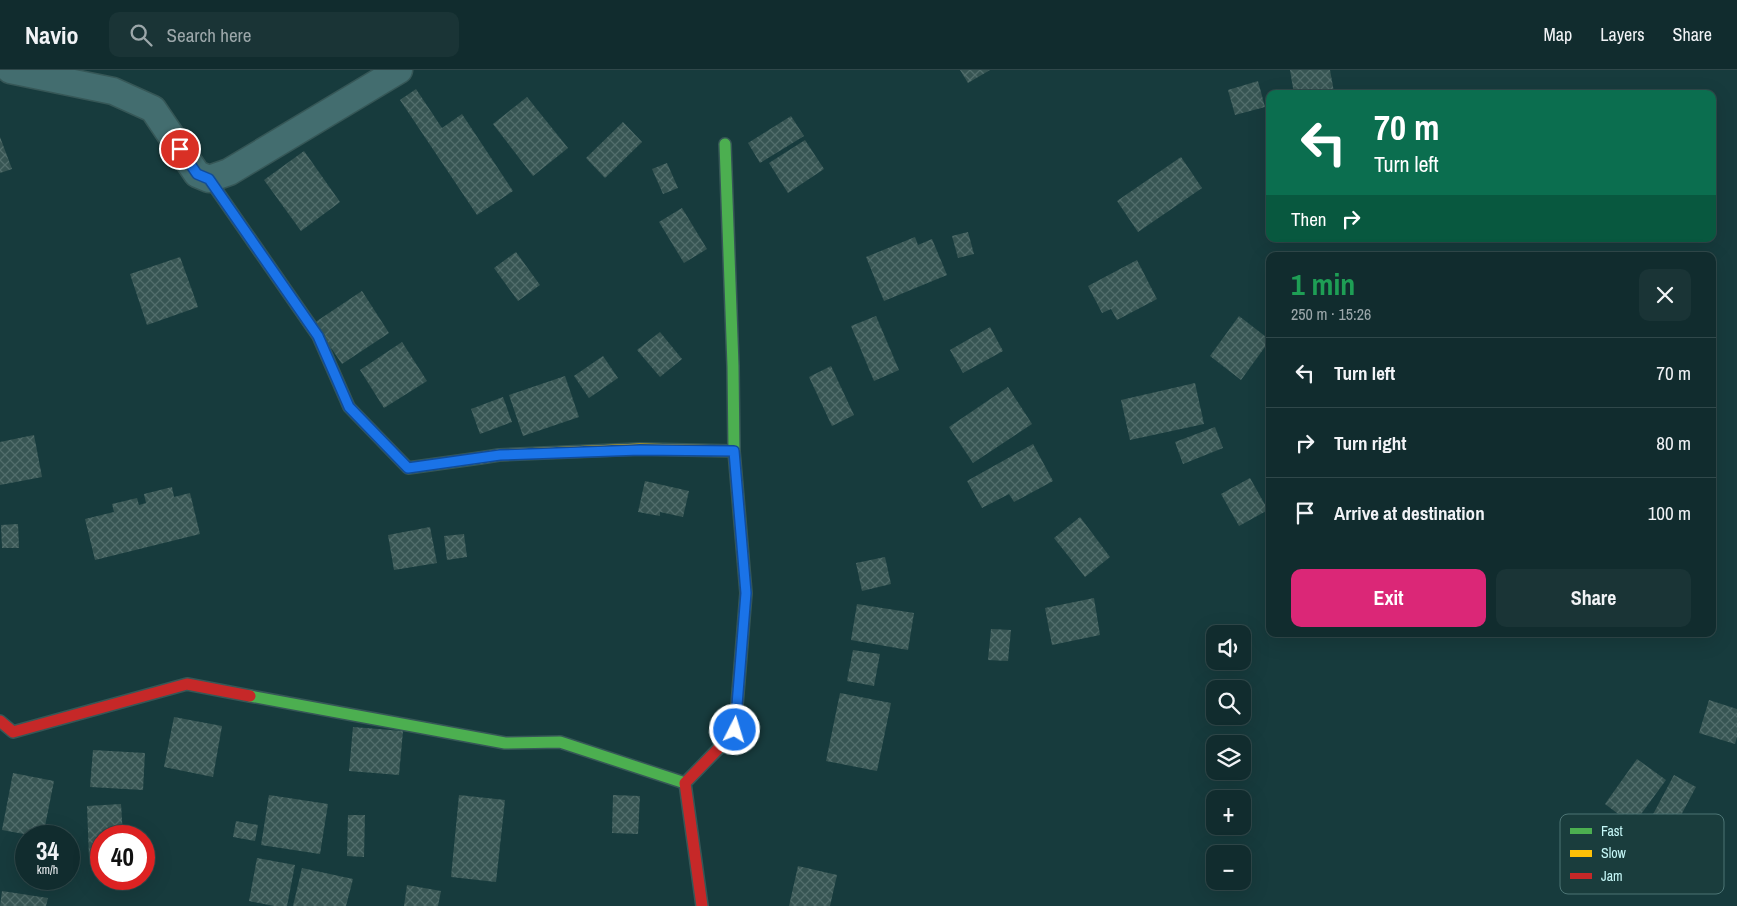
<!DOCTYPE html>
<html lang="en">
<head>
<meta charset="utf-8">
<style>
	body { margin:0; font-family:"Archivo Narrow",sans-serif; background:#1a3436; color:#f1f3f6; height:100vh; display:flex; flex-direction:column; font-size:19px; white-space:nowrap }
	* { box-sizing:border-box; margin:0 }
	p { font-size:16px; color:#9ca7aa }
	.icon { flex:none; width:28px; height:28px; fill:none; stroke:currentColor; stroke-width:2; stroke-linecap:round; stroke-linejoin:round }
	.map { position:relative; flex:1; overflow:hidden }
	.sheet { position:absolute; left:1266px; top:182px; width:450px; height:385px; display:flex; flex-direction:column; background:#112c2e; border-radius:10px; box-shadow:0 5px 20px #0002,0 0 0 1px #30484a }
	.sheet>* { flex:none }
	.guide { position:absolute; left:1266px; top:20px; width:450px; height:152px; border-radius:10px; box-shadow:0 5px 20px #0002,0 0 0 1px #30484a; background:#0b6e4f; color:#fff; overflow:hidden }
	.buttons { position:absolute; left:1206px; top:555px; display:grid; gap:10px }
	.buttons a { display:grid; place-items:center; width:45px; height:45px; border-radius:10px; background:#112c2e; box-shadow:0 5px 20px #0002,0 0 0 1px #30484a; font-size:25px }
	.speed { position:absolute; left:15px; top:755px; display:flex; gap:10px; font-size:25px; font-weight:700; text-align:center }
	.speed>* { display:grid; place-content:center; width:65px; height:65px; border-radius:50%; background:#112c2e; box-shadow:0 5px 20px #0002,0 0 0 1px #30484a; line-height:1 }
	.speed small { font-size:12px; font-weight:400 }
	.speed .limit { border:8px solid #d22; background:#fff; color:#111 }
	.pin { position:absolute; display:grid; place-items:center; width:42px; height:42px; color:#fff; margin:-21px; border:2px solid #fff; border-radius:50%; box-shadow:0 1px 5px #0007 }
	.me { position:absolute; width:55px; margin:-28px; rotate:5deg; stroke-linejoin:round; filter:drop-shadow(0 0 4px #0008) }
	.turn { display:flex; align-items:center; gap:18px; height:105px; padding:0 25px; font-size:22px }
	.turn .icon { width:65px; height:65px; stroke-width:2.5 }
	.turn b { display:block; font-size:35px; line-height:42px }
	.then { display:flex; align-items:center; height:48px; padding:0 25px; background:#0003; gap:10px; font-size:19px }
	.round { display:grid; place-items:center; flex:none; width:52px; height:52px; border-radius:10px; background:#1a3436 }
	.head { display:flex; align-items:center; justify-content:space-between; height:85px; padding:0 25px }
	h1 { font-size:30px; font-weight:700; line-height:38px; color:#1e9e55 }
	.button { display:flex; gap:10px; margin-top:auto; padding:10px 25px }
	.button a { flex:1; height:58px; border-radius:10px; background:#db2777; color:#fff; font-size:20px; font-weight:700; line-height:58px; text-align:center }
	.button a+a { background:#1a3436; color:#f1f3f6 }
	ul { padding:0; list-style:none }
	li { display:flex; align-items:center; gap:15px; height:70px; padding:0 25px; border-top:1px solid #30484a }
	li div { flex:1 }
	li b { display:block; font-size:19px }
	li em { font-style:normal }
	header { display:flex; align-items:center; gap:30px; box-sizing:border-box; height:70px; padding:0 25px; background:#112c2e; border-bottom:1px solid #30484a }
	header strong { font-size:24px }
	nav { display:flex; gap:28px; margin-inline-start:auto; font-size:18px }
	.search { width:350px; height:45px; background:#1a3436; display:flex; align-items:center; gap:12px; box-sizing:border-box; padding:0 18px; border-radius:10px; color:#9ca7aa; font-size:19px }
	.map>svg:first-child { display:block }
	.building { fill:url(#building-cross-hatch) }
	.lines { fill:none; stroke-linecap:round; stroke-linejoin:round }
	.street-casing { stroke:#365757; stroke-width:29 }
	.fast-casing { stroke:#365757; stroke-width:14 }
	.slow-casing { stroke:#365757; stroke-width:14 }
	.jam-casing { stroke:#365757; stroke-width:14 }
	.street { stroke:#436d6f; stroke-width:26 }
	.fast { stroke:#4caf50; stroke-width:11 }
	.slow { stroke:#ffc107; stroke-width:11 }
	.jam { stroke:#c62828; stroke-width:11 }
	.route-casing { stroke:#114b97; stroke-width:12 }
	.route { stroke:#1a73e8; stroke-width:9 }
	.key { fill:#1a3d3d; stroke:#4d7575; stroke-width:1 }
	.key-label { font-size:14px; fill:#c5f7f7 }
</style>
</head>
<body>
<header>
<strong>Navio</strong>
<div class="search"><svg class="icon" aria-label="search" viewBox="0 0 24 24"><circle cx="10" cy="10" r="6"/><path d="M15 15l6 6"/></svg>Search here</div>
<nav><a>Map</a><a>Layers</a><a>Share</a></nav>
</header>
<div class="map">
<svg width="1737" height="836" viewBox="0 0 1737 836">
	<defs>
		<pattern id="building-cross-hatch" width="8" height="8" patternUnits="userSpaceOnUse" patternTransform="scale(1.25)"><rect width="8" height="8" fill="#375553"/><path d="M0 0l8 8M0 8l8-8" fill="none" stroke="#526e6c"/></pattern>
	</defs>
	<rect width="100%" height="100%" fill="#173b3d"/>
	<g class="building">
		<polygon points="960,0 990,0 968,13"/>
		<polygon points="1290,0 1330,0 1334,22 1326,24 1294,24"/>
		<polygon points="1258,11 1265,37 1235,45 1228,20"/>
		<polygon points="416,19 442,58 462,44 513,121 477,145 400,30"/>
		<polygon points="527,27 568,78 533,106 493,54"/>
		<polygon points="791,46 804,66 760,93 748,73"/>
		<polygon points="623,52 642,72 605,108 586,88"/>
		<polygon points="0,67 12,99 0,103"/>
		<polygon points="805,70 824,99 788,123 769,93"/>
		<polygon points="304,81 340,132 301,161 264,110"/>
		<polygon points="1181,87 1202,118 1138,162 1117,131"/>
		<polygon points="667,93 678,118 663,124 652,99"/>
		<polygon points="682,138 707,179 684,193 659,152"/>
		<polygon points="968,162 974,184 958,188 952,166"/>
		<polygon points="915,167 918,175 932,169 947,205 884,231 866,187"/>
		<polygon points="516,182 540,215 518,231 494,198"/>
		<polygon points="180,187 198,237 147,255 130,204"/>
		<polygon points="1137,190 1157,229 1117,250 1111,239 1102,243 1088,216"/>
		<polygon points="362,221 389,263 342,294 314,253"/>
		<polygon points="876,246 899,300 874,311 851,256"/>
		<polygon points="1239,246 1270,270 1241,310 1210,286"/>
		<polygon points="990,257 1003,281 963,303 950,280"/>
		<polygon points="660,262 682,289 660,307 637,280"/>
		<polygon points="402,272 427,311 384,338 360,300"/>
		<polygon points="603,286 618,308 589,328 574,306"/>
		<polygon points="831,296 854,345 832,356 809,307"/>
		<polygon points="565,306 579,347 523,366 509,325"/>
		<polygon points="1195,313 1204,354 1130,370 1121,330"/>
		<polygon points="1008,317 1032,354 973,393 949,357"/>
		<polygon points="503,327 512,352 480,364 471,339"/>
		<polygon points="1215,357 1223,378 1183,394 1175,372"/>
		<polygon points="34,365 42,407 0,415 0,372"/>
		<polygon points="1033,374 1053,411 1014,432 1009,424 982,438 967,411"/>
		<polygon points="1250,408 1268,440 1239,456 1221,424"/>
		<polygon points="645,411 689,421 683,447 660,442 660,446 638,442"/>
		<polygon points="172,417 174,427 190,423 200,464 95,490 85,449 114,442 112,434 137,428 139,435 146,433 144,424"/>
		<polygon points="1080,447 1110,487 1085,507 1054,468"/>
		<polygon points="18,454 19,478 2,478 1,455"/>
		<polygon points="430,457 437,493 394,500 388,465"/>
		<polygon points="464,464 467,487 447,490 444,466"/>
		<polygon points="885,487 891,514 862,521 856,493"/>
		<polygon points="1094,528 1100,565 1052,575 1045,538"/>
		<polygon points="857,534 914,543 908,580 851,570"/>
		<polygon points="991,559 1011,560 1008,591 988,590"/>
		<polygon points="853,580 880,584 874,616 847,611"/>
		<polygon points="840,623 891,633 877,701 826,691"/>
		<polygon points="1709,630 1737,639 1737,667 1735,674 1699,663"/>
		<polygon points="174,647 222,656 213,707 164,697"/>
		<polygon points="353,657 403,661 399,705 349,701"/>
		<polygon points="93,680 145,683 143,720 90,717"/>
		<polygon points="1637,689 1666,710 1633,755 1605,734"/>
		<polygon points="13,703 54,711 43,766 35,766 2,760"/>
		<polygon points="1674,705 1696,717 1672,762 1650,750"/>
		<polygon points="269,725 328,734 320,784 261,775"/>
		<polygon points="459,725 505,730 496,812 451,807"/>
		<polygon points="613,725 640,726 638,764 612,763"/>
		<polygon points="121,734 123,766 101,766 101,787 89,787 87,736"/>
		<polygon points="348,745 365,745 364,787 347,786"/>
		<polygon points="236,751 258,755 255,771 233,767"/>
		<polygon points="257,788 295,795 287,836 274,836 249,831"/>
		<polygon points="798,796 837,805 830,836 789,836"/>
		<polygon points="302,798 353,809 346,836 293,836"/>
		<polygon points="407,815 441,821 438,836 404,836"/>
		<polygon points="2,821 48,828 46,836 0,836"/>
	</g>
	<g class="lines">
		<defs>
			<polyline id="street" points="10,0 113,21 153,39 197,104 209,109 229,102 399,0"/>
			<g id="fast">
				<polyline points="209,109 318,266 349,337 408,398 480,388"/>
				<polyline points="250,626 505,673 560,672 685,713"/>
				<polyline points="718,679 735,660 746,523 734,381 733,296 725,74"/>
			</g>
			<polyline id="slow" points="480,388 499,385 640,379 734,381"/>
			<g id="jam">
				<polyline points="0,651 13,662 187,614 250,626"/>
				<polyline points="702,836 685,713 718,679"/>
			</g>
		</defs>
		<use href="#street" class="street-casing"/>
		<use href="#fast" class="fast-casing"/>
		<use href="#slow" class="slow-casing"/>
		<use href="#jam" class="jam-casing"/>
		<use href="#street" class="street"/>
		<use href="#fast" class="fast"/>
		<use href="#slow" class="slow"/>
		<use href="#jam" class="jam"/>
	</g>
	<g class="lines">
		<defs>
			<polyline id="route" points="180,79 197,104 209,109 318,266 349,337 408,398 500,385 640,380 734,381 746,523 735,660"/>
		</defs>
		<use href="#route" class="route-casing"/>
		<use href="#route" class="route"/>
	</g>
	<rect x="1560" y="744" width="164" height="80" rx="8" class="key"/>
	<rect x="1570" y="758" width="22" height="6" fill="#4caf50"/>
	<rect x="1570" y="780" width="22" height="7" fill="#ffc107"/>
	<rect x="1570" y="803" width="22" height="6" fill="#c62828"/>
	<g class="key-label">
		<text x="1601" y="766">Fast</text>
		<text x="1601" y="788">Slow</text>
		<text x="1601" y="811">Jam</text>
	</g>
</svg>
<div class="buttons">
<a><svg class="icon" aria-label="sound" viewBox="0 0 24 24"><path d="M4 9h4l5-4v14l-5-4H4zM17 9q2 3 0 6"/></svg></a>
<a><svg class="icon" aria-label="search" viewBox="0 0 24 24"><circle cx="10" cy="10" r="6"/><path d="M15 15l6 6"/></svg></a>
<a><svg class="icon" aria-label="layers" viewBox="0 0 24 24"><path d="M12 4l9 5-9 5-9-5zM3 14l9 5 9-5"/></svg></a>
<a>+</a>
<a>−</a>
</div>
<div class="speed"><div>34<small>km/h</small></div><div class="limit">40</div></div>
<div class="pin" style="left:180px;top:79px;background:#d93025"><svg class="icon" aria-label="arrive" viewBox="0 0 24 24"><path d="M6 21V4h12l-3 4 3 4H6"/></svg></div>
<svg class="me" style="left:735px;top:660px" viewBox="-20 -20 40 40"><circle r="17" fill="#1a73e8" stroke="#fff" stroke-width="3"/><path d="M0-11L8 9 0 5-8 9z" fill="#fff"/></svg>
<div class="guide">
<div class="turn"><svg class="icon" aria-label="left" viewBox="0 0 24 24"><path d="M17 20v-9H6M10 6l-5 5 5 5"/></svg><div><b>70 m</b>Turn left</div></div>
<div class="then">Then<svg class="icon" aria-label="right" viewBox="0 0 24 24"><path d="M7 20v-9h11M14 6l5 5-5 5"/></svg></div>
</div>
<section class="sheet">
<div class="head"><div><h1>1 min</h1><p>250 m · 15:26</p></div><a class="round"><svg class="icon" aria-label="close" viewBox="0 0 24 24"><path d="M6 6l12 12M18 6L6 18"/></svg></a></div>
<ul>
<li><svg class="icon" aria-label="left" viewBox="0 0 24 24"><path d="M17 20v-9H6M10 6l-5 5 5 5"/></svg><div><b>Turn left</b></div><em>70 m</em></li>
<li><svg class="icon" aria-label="right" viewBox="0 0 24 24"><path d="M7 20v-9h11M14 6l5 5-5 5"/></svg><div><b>Turn right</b></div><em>80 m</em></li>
<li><svg class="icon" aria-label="arrive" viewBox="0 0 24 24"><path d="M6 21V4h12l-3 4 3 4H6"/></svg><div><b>Arrive at destination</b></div><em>100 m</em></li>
</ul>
<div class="button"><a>Exit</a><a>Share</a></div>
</section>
</div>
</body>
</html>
